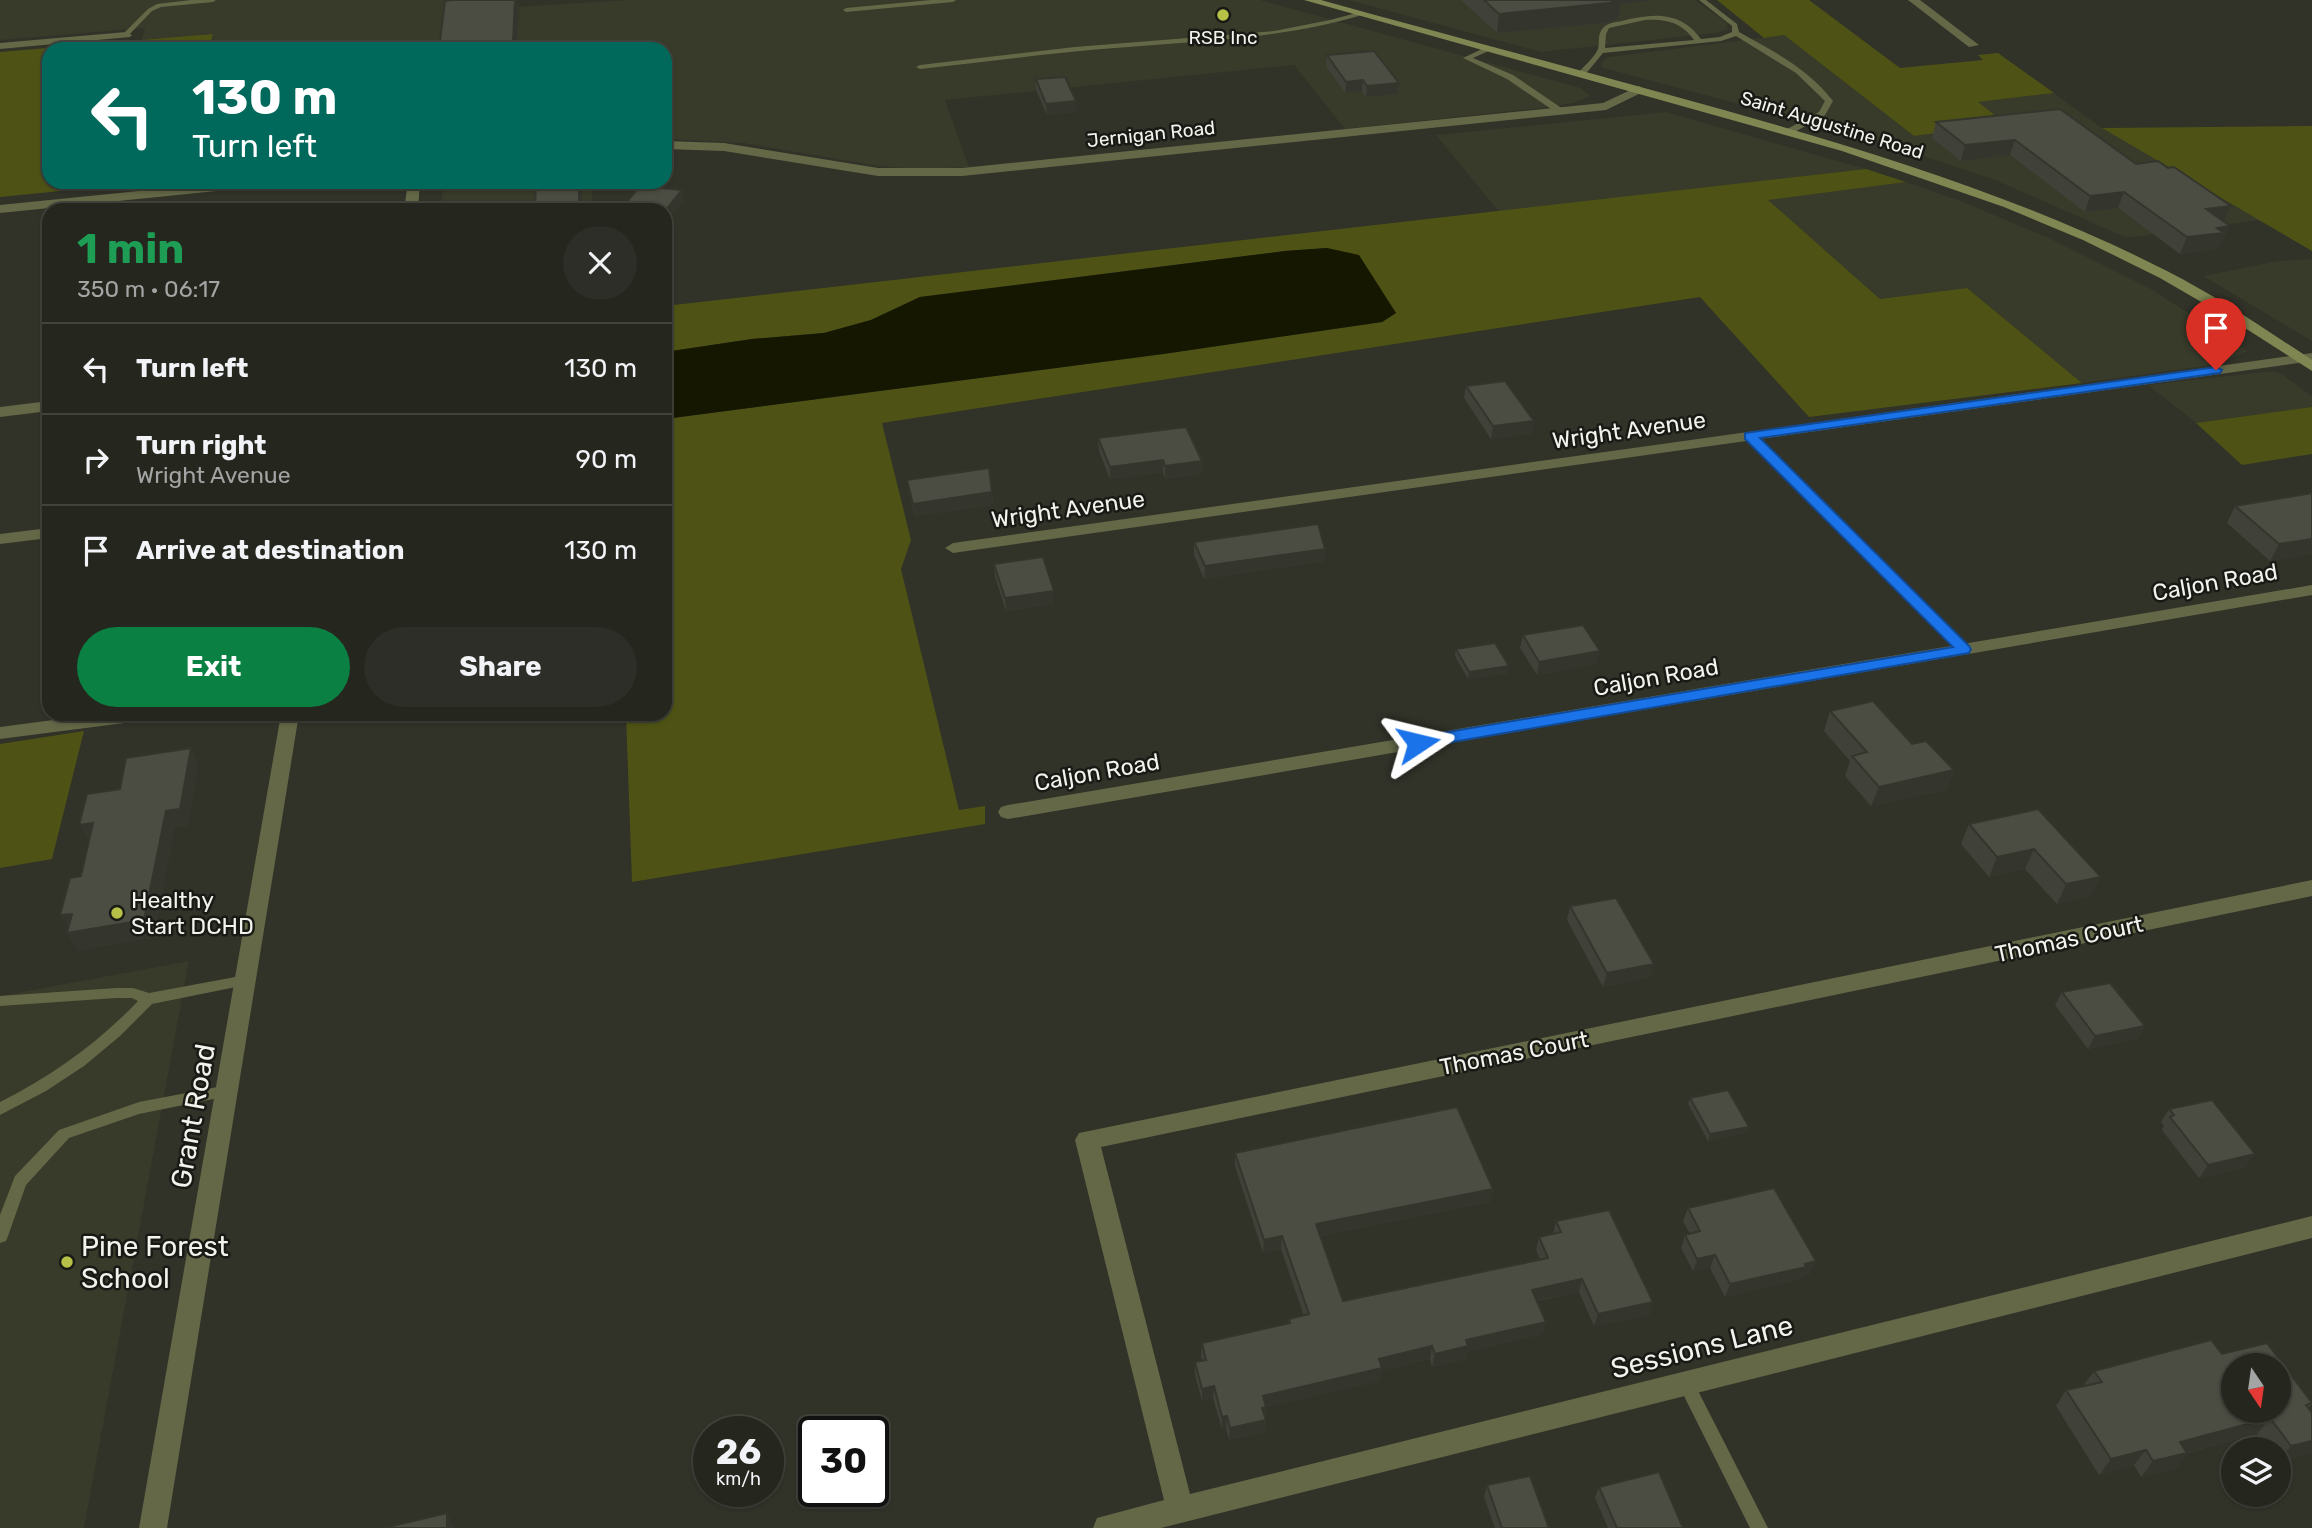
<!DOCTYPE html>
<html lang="en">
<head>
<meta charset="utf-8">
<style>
	body { margin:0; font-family:Rubik,sans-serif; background:#2d2e27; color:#f1f3f6; height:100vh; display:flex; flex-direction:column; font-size:26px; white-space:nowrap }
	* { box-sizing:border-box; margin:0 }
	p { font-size:23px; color:#a3a5a4 }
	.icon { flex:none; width:38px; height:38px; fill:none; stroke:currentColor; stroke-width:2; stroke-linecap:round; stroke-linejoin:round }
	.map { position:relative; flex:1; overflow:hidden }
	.drawer { position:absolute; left:42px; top:203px; width:630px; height:518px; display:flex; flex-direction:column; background:#25261e; border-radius:21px; box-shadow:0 2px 5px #0004,0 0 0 2px #42433c }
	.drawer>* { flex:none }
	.hud { position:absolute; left:42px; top:42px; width:630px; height:147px; border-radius:21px; box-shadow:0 2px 5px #0004,0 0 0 2px #42433c; background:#00695c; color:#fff; overflow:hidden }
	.needle { width:46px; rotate:167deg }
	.buttons { position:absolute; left:2221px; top:1353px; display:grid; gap:14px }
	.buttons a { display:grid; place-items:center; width:70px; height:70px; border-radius:50%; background:#25261e; box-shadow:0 2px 5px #0004,0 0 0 2px #42433c; font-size:35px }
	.speed { position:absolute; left:693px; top:1416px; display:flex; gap:14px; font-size:35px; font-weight:700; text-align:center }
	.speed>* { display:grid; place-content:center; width:91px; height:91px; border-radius:50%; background:#25261e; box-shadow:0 2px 5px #0004,0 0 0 2px #42433c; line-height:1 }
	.speed small { font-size:18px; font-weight:400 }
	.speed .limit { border:4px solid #111; border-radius:10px; background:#fff; color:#111 }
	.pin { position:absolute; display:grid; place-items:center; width:60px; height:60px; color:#fff; margin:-72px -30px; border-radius:50% 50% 50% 0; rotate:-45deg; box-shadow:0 0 7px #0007 }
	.pin .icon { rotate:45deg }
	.me { position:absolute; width:77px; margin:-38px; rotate:80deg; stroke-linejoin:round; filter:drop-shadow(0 0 5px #0008) }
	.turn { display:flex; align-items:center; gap:24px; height:147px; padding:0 35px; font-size:32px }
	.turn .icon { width:91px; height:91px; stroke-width:2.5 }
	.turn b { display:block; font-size:49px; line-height:60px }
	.round { display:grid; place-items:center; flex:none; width:74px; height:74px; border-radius:37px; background:#2d2e27 }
	.headline { display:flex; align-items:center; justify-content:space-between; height:119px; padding:0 35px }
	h1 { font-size:42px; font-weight:700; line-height:52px; color:#1e9e55 }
	.button { display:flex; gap:14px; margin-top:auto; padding:14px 35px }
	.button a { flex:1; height:80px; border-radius:42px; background:#0b8043; color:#fff; font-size:28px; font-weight:700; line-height:80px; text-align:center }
	.button a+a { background:#2d2e27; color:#f1f3f6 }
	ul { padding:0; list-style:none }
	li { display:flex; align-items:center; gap:21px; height:91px; padding:0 35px; border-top:2px solid #42433c }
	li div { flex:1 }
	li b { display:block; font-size:26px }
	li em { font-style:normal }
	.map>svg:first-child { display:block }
	.built { fill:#383a2a }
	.green { fill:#4e5315 }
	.water { fill:#151700 }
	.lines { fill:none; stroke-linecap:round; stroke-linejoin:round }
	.service { fill:#646847; fill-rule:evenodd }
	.minor { fill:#646847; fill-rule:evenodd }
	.secondary { fill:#808652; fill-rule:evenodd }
	.wall { fill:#404239 }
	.shaded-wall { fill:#34362e }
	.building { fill:#4b4d42; stroke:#34362e; stroke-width:2; fill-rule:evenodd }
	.route { fill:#1a73e8; stroke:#114b97; stroke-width:2 }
	.poi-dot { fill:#b7c147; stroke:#191a15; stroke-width:2.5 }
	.labels { text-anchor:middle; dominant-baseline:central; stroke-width:5; stroke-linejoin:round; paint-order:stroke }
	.far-poi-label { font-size:19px; fill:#f2f3ec; stroke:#191a15 }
	.far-street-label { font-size:19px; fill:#f2f3ec; stroke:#191a15 }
	.street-label { font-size:23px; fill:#f2f3ec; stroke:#191a15 }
	.poi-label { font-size:23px; fill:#f2f3ec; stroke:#191a15; text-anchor:start }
	.near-street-label { font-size:28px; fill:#f2f3ec; stroke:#191a15 }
	.near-poi-label { font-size:28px; fill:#f2f3ec; stroke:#191a15; text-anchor:start }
</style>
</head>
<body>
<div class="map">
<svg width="2312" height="1528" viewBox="0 0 2312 1528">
	<rect width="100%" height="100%" fill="#313228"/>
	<g class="built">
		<polygon points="0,0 511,0 511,7 629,0 1260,0 1581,88 1590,96 1574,103 1541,108 1345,129 1294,65 945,100 969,167 919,169 878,166 743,143 665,139 665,49 209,49 213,34 141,41 145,28 0,40"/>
		<polygon points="1348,0 1695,0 1727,23 1728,29 1717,33 1541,52"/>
		<polygon points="1784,35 1914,136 2005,123 1977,102 2054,93 2102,128 2260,220 2127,238 1995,180 1878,141 1603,68 1601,62 1608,57"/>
		<polygon points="1666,112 1866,169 1499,212 1436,135"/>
		<polygon points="443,182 591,182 593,210 441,210"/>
		<polygon points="1906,182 1961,201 2049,238 2151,289 2248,351 2212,365 2082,383 1967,288 1880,299 1767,200"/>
		<polygon points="2312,259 2312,341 2203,276 2277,261"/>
		<polygon points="2273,371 2282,374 2312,396 2312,407 2196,423 2148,385"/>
		<polygon points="189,961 84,1528 0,1528 0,996"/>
	</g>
	<g class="green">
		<polygon points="1717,0 1809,0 1900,68 1983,60 1978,55 1998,53 2054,93 1978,102 2006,124 1914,136 1784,35 1764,38"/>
		<polygon points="213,34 209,49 49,49 49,182 151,182 0,197 0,52"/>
		<polygon points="2312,126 2312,251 2102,128"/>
		<polygon points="1866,169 1906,182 1768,200 1880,299 1967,288 2082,383 1809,417 1700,297 882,423 911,540 901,569 959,810 985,806 985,824 632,882 626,714 665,714 665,419 1163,354 1382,322 1396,313 1327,248 1285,251 920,297 871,320 824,333 752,339 665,352 665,306"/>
		<polygon points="2312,407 2312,454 2242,465 2196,423"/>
		<polygon points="84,731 52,859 0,868 0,744"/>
	</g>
	<polygon class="water" points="1327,248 1359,255 1396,313 1382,322 1163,354 665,419 665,352 752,339 824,333 871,320 920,297 1285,251"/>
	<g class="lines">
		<g class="service">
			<polygon points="191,0 216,0 213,2 161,7 152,11 128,36 122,35 148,9 157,4"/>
			<polygon points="931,0 956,0 953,2 846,12 843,10 846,8"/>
			<path d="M1699,0H1706L1737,24L1739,32C1773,51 1809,69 1833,101L1825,115L1793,133H1787V129L1819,112L1825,101L1796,73L1736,36L1721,41L1603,53L1584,76L1577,74C1583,67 1595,57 1598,49C1600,41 1597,35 1603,28C1607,23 1616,22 1622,21C1654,13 1680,11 1701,39L1720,37L1732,32V26ZM1645,20C1666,19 1681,22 1694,40L1605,48L1606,34L1609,28Z"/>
			<path d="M1360,12L1363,14L1362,15C1281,39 1199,41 1115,48C1050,53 985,62 920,69L916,67L920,65L1075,47L1274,31L1330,20Z"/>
			<polygon points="389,41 393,43 392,45 351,49 326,49 330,47"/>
			<polygon points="1486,47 1493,49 1473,58 1513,75 1563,109 1563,113 1557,113 1507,79 1463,58"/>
			<polygon points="1750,433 1754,434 1968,646 1970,649 1968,652 1960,652 1746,438 1746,434"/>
			<path d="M246,975L251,976L253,980L251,984L152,1004L120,1036L84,1066L46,1091L0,1115V1102C52,1076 98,1043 138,1001L132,998H116L0,1006V996L116,988H133L149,993Z"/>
			<polygon points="228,1085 233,1087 235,1091 233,1095 139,1114 69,1138 26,1185 8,1236 6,1241 0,1243 0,1215 15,1176 59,1130 139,1102"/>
			<polygon points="1686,1376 1692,1379 1768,1528 1750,1528 1678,1384 1680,1379"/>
		</g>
		<g class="minor">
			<polygon points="1908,0 1920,0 1979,45 1969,47"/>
			<polygon points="126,32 132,35 130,37 0,49 0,43"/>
			<polygon points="1639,86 1645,90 1643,92 1606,110 962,176 878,176 724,151 665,149 665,141 724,143 878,168 962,168 1603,103"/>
			<polygon points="228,182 272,182 266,186 0,213 0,205"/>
			<polygon points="408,182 420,182 418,210 404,210"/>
			<polygon points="2312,353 2312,361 953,553 945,548 953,543"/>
			<polygon points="49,401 49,411 0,417 0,407"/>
			<polygon points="49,528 49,538 0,544 0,534"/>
			<polygon points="2312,585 2312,595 1008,819 1001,817 998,812 1001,807 1008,805"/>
			<polygon points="99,714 157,714 155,718 148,720 0,739 0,727"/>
			<polygon points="281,714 299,714 167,1528 139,1528"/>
			<polygon points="2312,880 2312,896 1101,1147 1190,1494 2312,1216 2312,1238 1161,1528 1093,1528 1097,1518 1164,1500 1075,1140 1079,1133"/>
		</g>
		<path class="secondary" d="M1304,0H1321C1436,32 1551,62 1666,94C1837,141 2008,190 2167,271C2218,297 2265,329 2312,360V371L2234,321L2160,278L2083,240L2004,207L1842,151Z"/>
	</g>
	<g class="wall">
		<polygon points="1461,0 1656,0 1621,4 1618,19 1606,23 1497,33"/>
		<polygon points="1327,55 1399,83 1398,94 1366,97 1362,91 1345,93 1326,66"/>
		<polygon points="1036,79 1077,112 1047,115 1036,90"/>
		<polygon points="1936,122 2136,164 2168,168 2231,206 2224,222 2223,242 2220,242 2217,249 2180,254 2118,208 2085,212 2010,155 1961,161 1932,138"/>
		<polygon points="1466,386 1534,421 1532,433 1491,439 1464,398"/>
		<polygon points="1098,438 1202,461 1202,474 1165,479 1163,472 1110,479 1099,451"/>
		<polygon points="907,480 992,492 993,505 915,516 909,492"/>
		<polygon points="2312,493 2312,554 2270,561 2227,523 2235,506"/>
		<polygon points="1194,542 1325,549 1324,561 1204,579 1194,555"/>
		<polygon points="994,564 1054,604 1006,611 995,577"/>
		<polygon points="1523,635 1597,664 1537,675 1520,648"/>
		<polygon points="1456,649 1508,673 1468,679 1455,656"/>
		<polygon points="1830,711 1912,744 1954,770 1946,790 1871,806 1845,776 1850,761 1824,731"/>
		<polygon points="2038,809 2091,896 2057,904 2025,869 1989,877 1961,844 1969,824"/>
		<polygon points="1570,906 1654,964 1650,977 1603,987 1567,920"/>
		<polygon points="2062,992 2145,1026 2137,1039 2088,1049 2055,1005"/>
		<polygon points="1690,1098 1749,1127 1746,1133 1708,1141 1688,1104"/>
		<polygon points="2169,1109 2246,1167 2199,1178 2162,1130 2164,1126 2161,1122"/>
		<polygon points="1235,1153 1493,1189 1490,1202 1320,1236 1343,1301 1540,1259 1536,1250 1539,1237 1553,1234 1556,1221 1653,1302 1649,1315 1594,1326 1579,1292 1537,1301 1543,1334 1467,1352 1466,1359 1432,1367 1430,1359 1382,1370 1380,1381 1266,1407 1265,1432 1229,1440 1226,1428 1222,1429 1213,1398 1202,1401 1195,1375 1195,1362 1202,1361 1201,1356 1202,1343 1288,1324 1289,1319 1304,1316 1281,1249 1263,1253 1235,1166"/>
		<polygon points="1688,1208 1810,1274 1802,1276 1801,1279 1725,1297 1710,1268 1693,1271 1681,1248 1685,1235 1690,1234 1683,1221"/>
		<polygon points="2222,1354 2312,1404 2308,1408 2312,1413 2312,1453 2278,1462 2278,1449 2268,1449 2257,1434 2187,1453 2175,1469 2141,1477 2134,1465 2099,1475 2056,1406 2066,1390 2083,1386 2094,1371"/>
		<polygon points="1487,1485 1549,1528 1495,1528 1484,1497"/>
		<polygon points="1599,1487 1683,1528 1608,1528 1595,1498"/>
	</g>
	<g class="shaded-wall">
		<polygon points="515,0 517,0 519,10 517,49 440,49"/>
		<polygon points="1604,0 1656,0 1621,4 1618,19 1606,23 1497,33 1499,14"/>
		<polygon points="1363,80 1362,91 1345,93 1346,82"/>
		<polygon points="1399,83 1398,94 1366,97 1367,86"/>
		<polygon points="1076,101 1077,112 1047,115 1046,104"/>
		<polygon points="2015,140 2010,155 1961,161 1965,145"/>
		<polygon points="579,182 582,182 582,210 550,210"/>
		<polygon points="682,190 684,201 665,225 665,211"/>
		<polygon points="2124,192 2118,208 2085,212 2090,196"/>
		<polygon points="2231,206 2224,222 2206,209"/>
		<polygon points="2230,226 2223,242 2220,242 2217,249 2180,254 2187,237 2217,228"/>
		<polygon points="1534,421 1532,433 1491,439 1493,426"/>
		<polygon points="1163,460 1163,472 1110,479 1110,467"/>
		<polygon points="1202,461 1202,474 1165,479 1165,466"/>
		<polygon points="992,492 993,505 915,516 913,504"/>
		<polygon points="2312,539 2312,554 2270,561 2279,544"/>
		<polygon points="1325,549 1324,561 1204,579 1205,566"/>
		<polygon points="1054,591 1054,604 1006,611 1005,598"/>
		<polygon points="1600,651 1597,664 1537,675 1539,662"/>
		<polygon points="1509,666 1508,673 1468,679 1469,672"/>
		<polygon points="387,714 432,714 389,720"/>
		<polygon points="191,748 199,765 188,826 175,828 154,938 77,951 67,933 166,811"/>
		<polygon points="1954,770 1946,790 1871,806 1879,787"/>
		<polygon points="93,823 89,842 79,825"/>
		<polygon points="2034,849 2025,869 1989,877 1997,857"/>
		<polygon points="2101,877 2091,896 2057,904 2066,884"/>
		<polygon points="72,914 71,932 60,915"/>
		<polygon points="1654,964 1650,977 1603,987 1607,973"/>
		<polygon points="2145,1026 2137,1039 2088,1049 2095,1036"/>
		<polygon points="1749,1127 1746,1133 1708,1141 1710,1134"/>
		<polygon points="2255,1154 2246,1167 2199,1178 2208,1165"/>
		<polygon points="1493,1189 1490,1202 1314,1237 1316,1224"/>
		<polygon points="1282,1236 1281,1249 1263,1253 1264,1240"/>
		<polygon points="1715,1255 1710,1268 1693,1271 1697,1259"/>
		<polygon points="1816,1261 1810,1274 1802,1276 1801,1279 1725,1297 1730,1284"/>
		<polygon points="1582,1279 1579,1292 1529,1302 1532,1290"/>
		<polygon points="1653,1302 1649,1315 1594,1326 1598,1314"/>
		<polygon points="1546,1322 1543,1334 1467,1352 1466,1359 1432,1367 1435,1354 1466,1340"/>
		<polygon points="1432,1346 1430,1359 1382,1370 1380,1381 1262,1408 1266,1407 1265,1419 1261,1420 1263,1396 1379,1359"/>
		<polygon points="1214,1386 1213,1398 1202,1401 1202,1389"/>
		<polygon points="1227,1416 1226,1428 1222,1429 1222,1417"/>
		<polygon points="2270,1418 2257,1434 2174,1456 2187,1453 2175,1469 2141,1477 2153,1461 2180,1442"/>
		<polygon points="1266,1420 1265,1432 1229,1440 1230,1428"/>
		<polygon points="2312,1441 2312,1453 2278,1462 2291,1446"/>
		<polygon points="2146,1450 2134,1465 2099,1475 2111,1459"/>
		<polygon points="447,1513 454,1525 454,1528 447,1528"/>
	</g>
	<g class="building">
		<polygon points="452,0 515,0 513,42 439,49 445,1"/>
		<polygon points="1484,0 1619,0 1609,3 1499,14"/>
		<polygon points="580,43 580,49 523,49 523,48"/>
		<polygon points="1374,51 1399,83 1367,86 1363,80 1346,82 1327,55"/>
		<polygon points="1065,77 1076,101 1046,104 1036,79"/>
		<polygon points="2060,109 2136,164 2158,161 2168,168 2174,167 2231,206 2206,209 2230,226 2217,228 2224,233 2187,237 2124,192 2090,196 2015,140 1965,145 1936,122"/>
		<polygon points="536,182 579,182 579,207 550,210 535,210"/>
		<polygon points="640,186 682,190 665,211 620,210"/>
		<polygon points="1505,381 1534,421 1493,426 1466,386"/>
		<polygon points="1186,427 1202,461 1165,466 1163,460 1110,467 1098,438"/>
		<polygon points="989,468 992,492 913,504 907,480"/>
		<polygon points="2312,493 2312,539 2279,544 2235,506"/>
		<polygon points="1318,524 1325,549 1205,566 1194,542"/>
		<polygon points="1043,557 1054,591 1005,598 994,564"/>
		<polygon points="1583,625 1600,651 1539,662 1523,635"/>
		<polygon points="1495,643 1509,666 1469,672 1456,649"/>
		<polygon points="1873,701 1912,744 1926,741 1954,770 1879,787 1852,756 1867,752 1830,711"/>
		<polygon points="191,748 180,809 166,811 144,920 67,933 72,914 60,915 70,878 81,876 93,823 79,825 87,794 120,789 126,758"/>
		<polygon points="2038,809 2101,877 2066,884 2034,849 1997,857 1969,824"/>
		<polygon points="1616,898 1654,964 1607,973 1570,906"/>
		<polygon points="2110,983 2145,1026 2095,1036 2062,992"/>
		<polygon points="1728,1090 1749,1127 1710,1134 1690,1098"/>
		<polygon points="2212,1100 2255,1154 2208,1165 2170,1117 2174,1115 2169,1109"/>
		<polygon points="1457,1107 1493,1189 1316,1224 1343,1301 1548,1258 1539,1237 1561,1232 1556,1221 1609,1210 1653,1302 1598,1314 1582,1279 1532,1290 1546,1322 1466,1340 1468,1346 1435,1354 1432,1346 1379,1359 1382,1368 1263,1396 1266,1407 1262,1408 1266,1420 1230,1428 1227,1416 1222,1417 1214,1386 1202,1389 1195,1362 1206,1360 1202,1343 1290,1323 1289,1319 1309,1314 1282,1236 1264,1240 1235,1153"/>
		<polygon points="1774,1188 1816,1261 1805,1264 1806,1267 1730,1284 1715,1255 1697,1259 1685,1235 1700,1231 1688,1208"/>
		<path d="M2211,1340L2222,1354L2267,1343L2312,1403L2306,1405L2312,1413V1441L2291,1446L2270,1418L2180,1442L2187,1453L2153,1461L2146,1450L2111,1459L2066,1390L2102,1382L2094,1371ZM2233,1365H2278V1410H2233Z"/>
		<polygon points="1659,1472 1683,1528 1617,1528 1599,1487"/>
		<polygon points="1530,1476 1549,1528 1502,1528 1487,1485"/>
		<polygon points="447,1513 447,1528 384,1528"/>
	</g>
	<polygon class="route" points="2216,367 2222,370 2220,373 1760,438 1969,646 1971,649 1969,653 1418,748 1410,743 1418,737 1953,647 1745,439 1745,433"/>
	<g class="poi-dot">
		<circle cx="1223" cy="15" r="7"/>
		<circle cx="117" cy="913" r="7"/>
		<circle cx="67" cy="1262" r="7"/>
	</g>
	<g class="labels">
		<g class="far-poi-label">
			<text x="1223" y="37">RSB Inc</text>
		</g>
		<g class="far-street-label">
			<text transform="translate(1832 125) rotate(17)">Saint Augustine Road</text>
			<text transform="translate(1151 134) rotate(-6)">Jernigan Road</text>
		</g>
		<g class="street-label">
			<text transform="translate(1629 430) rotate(-8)">Wright Avenue</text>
			<text transform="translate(1068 509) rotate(-8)">Wright Avenue</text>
			<text transform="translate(2215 582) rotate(-10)">Caljon Road</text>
			<text transform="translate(1656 677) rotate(-10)">Caljon Road</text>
			<text transform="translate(1097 772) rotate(-10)">Caljon Road</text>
			<text transform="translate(2069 939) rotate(-12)">Thomas Court</text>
			<text transform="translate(1514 1053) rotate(-11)">Thomas Court</text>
		</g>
		<g class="poi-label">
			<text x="131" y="900">Healthy<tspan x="131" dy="26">Start DCHD</tspan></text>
		</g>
		<g class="near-street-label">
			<text transform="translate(193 1116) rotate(-80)">Grant Road</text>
			<text transform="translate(1702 1347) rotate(-14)">Sessions Lane</text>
		</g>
		<g class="near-poi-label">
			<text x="81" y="1246">Pine Forest<tspan x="81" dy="32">School</tspan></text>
		</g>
	</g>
</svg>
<div class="buttons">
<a><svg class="needle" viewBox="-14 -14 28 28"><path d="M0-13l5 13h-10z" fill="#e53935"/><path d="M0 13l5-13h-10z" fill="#a3a5a4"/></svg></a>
<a><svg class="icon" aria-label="layers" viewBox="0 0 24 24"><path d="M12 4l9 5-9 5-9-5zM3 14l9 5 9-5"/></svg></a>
</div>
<div class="speed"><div>26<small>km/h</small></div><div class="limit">30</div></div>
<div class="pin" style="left:2216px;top:370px;background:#d93025"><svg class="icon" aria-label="arrive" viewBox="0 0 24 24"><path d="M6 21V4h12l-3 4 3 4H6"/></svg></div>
<svg class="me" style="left:1418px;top:743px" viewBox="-20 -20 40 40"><path d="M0-17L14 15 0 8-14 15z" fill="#1a73e8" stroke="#fff" stroke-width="4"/></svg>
<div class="hud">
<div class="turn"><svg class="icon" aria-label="left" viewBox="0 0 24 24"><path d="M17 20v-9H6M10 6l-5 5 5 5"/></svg><div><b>130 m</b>Turn left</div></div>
</div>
<section class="drawer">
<div class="headline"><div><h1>1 min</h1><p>350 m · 06:17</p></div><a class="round"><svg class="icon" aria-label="close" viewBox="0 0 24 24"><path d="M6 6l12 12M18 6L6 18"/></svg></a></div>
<ul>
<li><svg class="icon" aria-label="left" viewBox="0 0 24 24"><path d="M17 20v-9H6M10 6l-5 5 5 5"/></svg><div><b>Turn left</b></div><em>130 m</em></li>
<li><svg class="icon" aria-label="right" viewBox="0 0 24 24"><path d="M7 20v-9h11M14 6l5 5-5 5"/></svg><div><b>Turn right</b><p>Wright Avenue</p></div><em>90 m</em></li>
<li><svg class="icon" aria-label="arrive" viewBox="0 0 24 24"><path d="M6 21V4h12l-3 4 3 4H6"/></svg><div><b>Arrive at destination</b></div><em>130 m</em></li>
</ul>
<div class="button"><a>Exit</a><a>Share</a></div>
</section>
</div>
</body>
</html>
